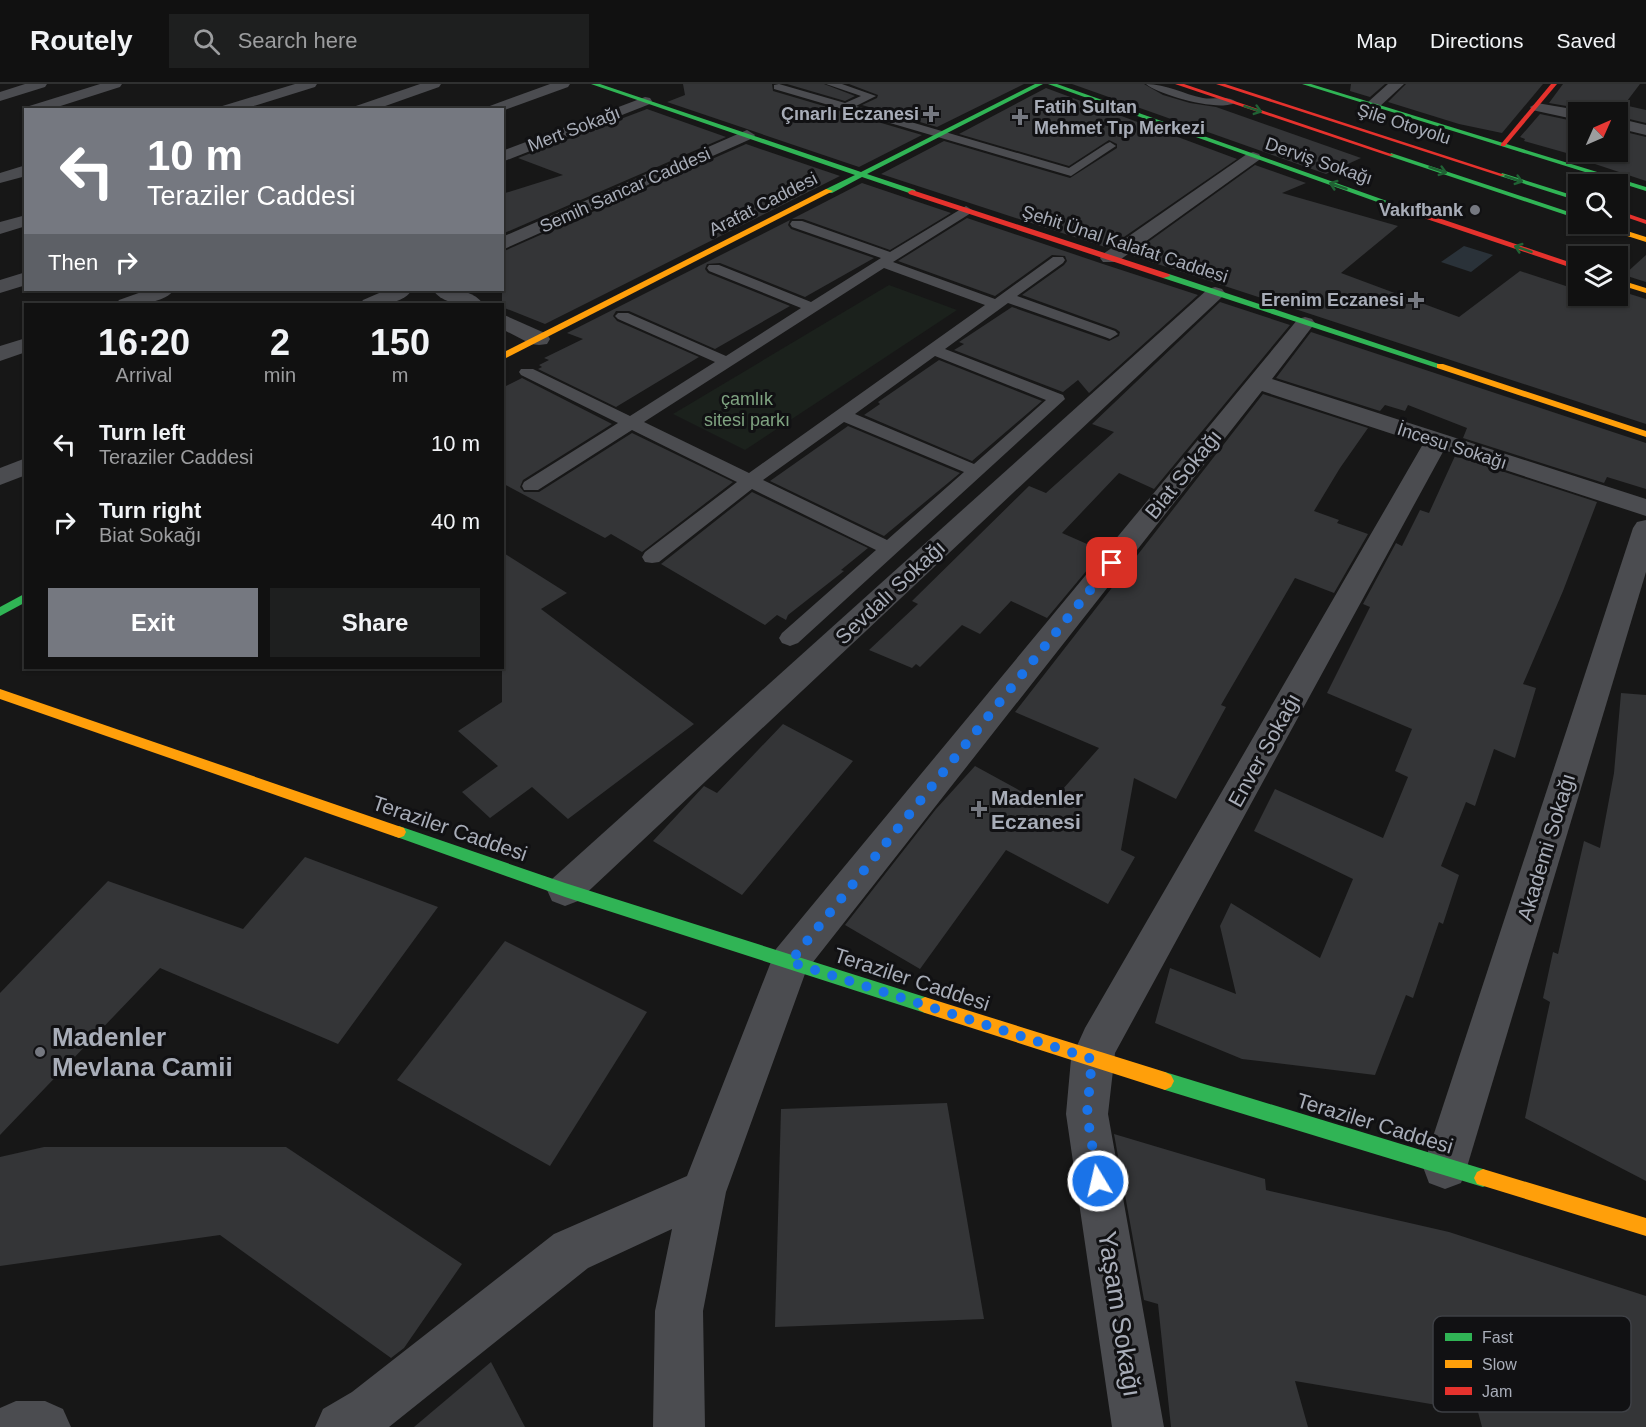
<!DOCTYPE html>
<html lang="en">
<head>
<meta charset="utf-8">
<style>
	body { margin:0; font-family:Arial,sans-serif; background:#1e1f1f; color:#f1f3f6; height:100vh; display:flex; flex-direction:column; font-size:22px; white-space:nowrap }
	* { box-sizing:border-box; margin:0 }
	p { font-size:20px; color:#9c9d9f }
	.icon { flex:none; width:33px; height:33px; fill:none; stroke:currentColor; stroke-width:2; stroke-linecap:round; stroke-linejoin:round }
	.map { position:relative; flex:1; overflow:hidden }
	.side { position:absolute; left:24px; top:219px; width:480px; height:366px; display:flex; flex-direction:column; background:#111; border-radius:0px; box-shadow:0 2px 4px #0004,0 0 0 2px #303131 }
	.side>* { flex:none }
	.top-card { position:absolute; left:24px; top:24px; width:480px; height:183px; border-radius:0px; box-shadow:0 2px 4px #0004,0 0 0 2px #303131; background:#757880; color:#fff; overflow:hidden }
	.needle { width:39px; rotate:45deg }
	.buttons { position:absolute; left:1568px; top:18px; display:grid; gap:12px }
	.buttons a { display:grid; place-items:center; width:60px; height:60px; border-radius:0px; background:#111; box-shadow:0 2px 4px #0004,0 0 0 2px #303131; font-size:30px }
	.pin { position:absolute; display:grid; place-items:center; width:51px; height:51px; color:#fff; margin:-26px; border-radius:12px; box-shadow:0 3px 9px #0006 }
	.me { position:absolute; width:66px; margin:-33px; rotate:351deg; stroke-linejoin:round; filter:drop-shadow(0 0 4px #0008) }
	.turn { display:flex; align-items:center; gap:21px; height:126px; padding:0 24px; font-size:27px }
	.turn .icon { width:78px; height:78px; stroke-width:2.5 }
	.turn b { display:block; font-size:42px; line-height:51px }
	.then { display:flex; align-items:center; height:57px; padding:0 24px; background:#0003; gap:12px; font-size:22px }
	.eta { display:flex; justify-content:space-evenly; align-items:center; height:102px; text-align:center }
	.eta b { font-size:36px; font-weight:700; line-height:42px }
	.cta { display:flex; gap:12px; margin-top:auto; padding:12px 24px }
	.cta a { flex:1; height:69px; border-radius:0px; background:#757880; color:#fff; font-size:24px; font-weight:700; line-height:69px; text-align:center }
	.cta a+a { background:#1e1f1f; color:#f1f3f6 }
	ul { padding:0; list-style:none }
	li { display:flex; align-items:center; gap:18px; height:78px; padding:0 24px }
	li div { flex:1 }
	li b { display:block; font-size:22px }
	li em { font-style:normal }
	header { display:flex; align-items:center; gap:36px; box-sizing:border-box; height:84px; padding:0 30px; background:#111; border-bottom:2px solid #303131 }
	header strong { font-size:28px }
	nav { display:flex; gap:33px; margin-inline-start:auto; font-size:21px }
	.search { width:420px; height:54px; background:#1e1f1f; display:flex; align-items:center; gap:15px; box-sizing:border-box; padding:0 21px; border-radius:0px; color:#9c9d9f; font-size:22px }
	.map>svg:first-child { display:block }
	.green { fill:#1b211c }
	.water { fill:#2a3239 }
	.building { fill:#343537 }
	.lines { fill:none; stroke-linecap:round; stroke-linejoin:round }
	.lane { fill:#4b4c50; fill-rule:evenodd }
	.street { fill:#4b4c50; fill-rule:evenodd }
	.fast { fill:#30b455; fill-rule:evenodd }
	.slow { fill:#ff9f0a; fill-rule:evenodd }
	.jam { fill:#e5322d; fill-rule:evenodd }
	.oneway { stroke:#206234 }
	.route { stroke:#1a73e8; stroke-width:10; stroke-dasharray:0 18 }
	.poi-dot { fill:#757880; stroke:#111113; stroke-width:2 }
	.labels { text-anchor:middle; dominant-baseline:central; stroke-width:6; stroke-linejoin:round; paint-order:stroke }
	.far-poi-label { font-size:18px; font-weight:bold; fill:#a8adb8; stroke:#111113; text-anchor:end }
	.far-street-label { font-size:18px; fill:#a8adb8; stroke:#111113 }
	.far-park-label { font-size:18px; fill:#7fa381; stroke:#111113 }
	.street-label { font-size:21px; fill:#a8adb8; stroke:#111113 }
	.poi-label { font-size:21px; font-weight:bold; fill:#a8adb8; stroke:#111113; text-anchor:start }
	.near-poi-label { font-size:26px; font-weight:bold; fill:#a8adb8; stroke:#111113; text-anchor:start }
	.near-street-label { font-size:26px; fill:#a8adb8; stroke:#111113 }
	.key { fill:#111113; stroke:#3e4045; stroke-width:1.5 }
	.key-label { font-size:16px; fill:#a8adb8 }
</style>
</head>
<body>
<header>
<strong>Routely</strong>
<div class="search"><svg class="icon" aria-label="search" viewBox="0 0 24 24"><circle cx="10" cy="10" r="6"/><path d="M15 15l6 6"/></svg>Search here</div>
<nav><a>Map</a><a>Directions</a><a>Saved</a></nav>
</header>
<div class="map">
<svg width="1646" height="1343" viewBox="0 0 1646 1343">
	<rect width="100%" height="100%" fill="#171717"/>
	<polygon class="green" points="889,201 957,226 745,366 673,330"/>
	<polygon class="water" points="1464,162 1493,171 1471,188 1441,178"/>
	<g class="building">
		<polygon points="683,0 772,0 773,7 922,51 859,83 667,18 685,11"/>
		<polygon points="787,0 824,0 855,12 845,17"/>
		<polygon points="849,0 1024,0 937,43 862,21 877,14 878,11"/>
		<polygon points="1072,0 1144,0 1163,11 1190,19 1216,23 1361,74 1326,90"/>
		<polygon points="1351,0 1385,0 1370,13 1350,7"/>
		<polygon points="1406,0 1543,0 1502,49 1459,40 1388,18"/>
		<polygon points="1563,0 1640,0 1624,21 1646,26 1646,39 1617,32 1617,28 1586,28 1578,24 1549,19"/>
		<polygon points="1046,4 1237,75 1108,164 881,90 944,57 1070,94 1117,64 1117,60 1109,56 1069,82 959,50"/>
		<polygon points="647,25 726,53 502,150 502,110 563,91 518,74"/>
		<polygon points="1540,30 1578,38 1578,68 1617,68 1617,46 1646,53 1646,97 1568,71 1570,70 1524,57 1525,55 1520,53"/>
		<polygon points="746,60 840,92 545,240 502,223 502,168"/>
		<polygon points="1255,81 1306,99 1282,109 1398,142 1341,189 1459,233 1520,187 1578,206 1578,212 1617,212 1617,206 1646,215 1646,340 1130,171"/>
		<polygon points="862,99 951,129 890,166 803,135 792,135"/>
		<polygon points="967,134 1103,180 1198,211 1089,309 1078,296 1063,308 954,266 964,260 959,258 1012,223 1109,257 1119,252 1120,248 1116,245 1022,211 1064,181 1067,177 1065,172 1052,171 995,212 898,177"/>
		<polygon points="790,136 788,141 791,145 874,174 805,213 720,179 707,180 705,185 708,189 790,222 715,265 629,227 616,227 613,232 617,237 699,273 616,323 538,285 542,283 539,281 549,276 544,274 583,255 567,249"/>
		<polygon points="1646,171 1646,198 1624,191"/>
		<polygon points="1220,218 1290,241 1154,405 1119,389 1062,449 1103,467 1047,534 1011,517 980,550 962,541 920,583 916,580 912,584 869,566 918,520 912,517 1029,402 1046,409 1114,348 1092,340"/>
		<polygon points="1311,248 1646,359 1646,405 1607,393 1604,399 1463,354 1467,344 1408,321 1405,327 1385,321 1380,327 1276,294"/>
		<polygon points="939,276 1042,317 972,377 864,331 880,320 878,318"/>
		<polygon points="522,294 612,340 523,396 520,403 524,408 539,408 632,349 733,398 642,468 611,450 605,454 502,399 502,304"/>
		<polygon points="1263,310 1368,344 1340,384 1314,427 1339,436 1337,439 1368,450 1334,509 1295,494 1221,621 1226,623 1176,715 1134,694 1121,766 1135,773 1108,820 1006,766 920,885 845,841 936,725 975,682 1048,722 1099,664 1015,628"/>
		<polygon points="848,342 960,389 884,452 770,397"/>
		<polygon points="1455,372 1597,418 1563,507 1523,600 1536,604 1515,674 1494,665 1475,722 1466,718 1441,782 1459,791 1443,840 1439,838 1413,914 1406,911 1375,991 1242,975 1155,939 1170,884 1236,910 1220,842 1231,819 1320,874 1353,795 1254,747 1275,705 1383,754 1408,693 1395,687 1412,645 1327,609 1370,523 1363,520 1396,459 1402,462 1420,426 1429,429"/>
		<polygon points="752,408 868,464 841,486 844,487 788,531 786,536 777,531 765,541 661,480"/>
		<polygon points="502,468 567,509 541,525 694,640 568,735 532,703 490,734 462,708 498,682 458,647 502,618"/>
		<polygon points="1621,609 1646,611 1646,1097 1525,1034 1550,918 1543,914 1553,868 1558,870 1584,757 1600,764 1614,689"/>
		<polygon points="783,640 853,677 742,811 653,757 704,702 717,709"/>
		<polygon points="305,773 438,823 338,960 160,884 0,1051 0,909 108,797 243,845"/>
		<polygon points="505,857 647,928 550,1082 397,996"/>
		<polygon points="947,1019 984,1235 775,1243 781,1025"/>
		<polygon points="1114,1050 1265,1095 1266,1106 1449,1148 1646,1212 1646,1343 1482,1343 1478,1328 1295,1297 1308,1343 1171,1343 1158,1220 1144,1216"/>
		<polygon points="44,1063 286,1063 462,1180 404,1264 391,1274 220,1151 0,1182 0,1073"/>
		<polygon points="491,1278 525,1343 414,1343"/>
	</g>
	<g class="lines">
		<g class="lane">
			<polygon points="779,0 845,19 861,12 826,0 842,0 876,12 856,22 1069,84 1106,60 1110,58 1116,62 1071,92 774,5 774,1"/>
			<path d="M1146,0C1167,0 1183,10 1203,14C1214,16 1228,11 1236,18C1222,29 1159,11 1146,0Z"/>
			<path d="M966,122L972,126L971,129L893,178L995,215L1053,173H1063L1065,176L1063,179L1017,212L1115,247L1118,250L1110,255L1105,253L1008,219L945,265L1063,311L1065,315L798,559L790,562L782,559L779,554L782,549L876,466L752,405L659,478L652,479L645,478L642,473L645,468L737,398L632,346L538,406H524L522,402L524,398L618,339L521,291L519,288L521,285H533L630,332L715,278L618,235L615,232L618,229H628L726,272L801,224L709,187L707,184L709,181H719L811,218L881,174L792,143L790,140L792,137H802L890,168ZM884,184L985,221L749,389L644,338ZM935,272L1046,316L974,380L855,330ZM844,338L964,388L887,456L763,396Z"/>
		</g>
		<g class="street">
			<polygon points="25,0 47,0 45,3 0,17 0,8"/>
			<polygon points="100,0 122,0 120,3 48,26 26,26 26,29 23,26 26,23"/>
			<polygon points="295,0 317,0 315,3 241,26 217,26 219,23"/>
			<polygon points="420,0 441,0 439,3 374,26 351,26 353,23"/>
			<polygon points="550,0 570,0 568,3 502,27 485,26 487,23"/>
			<polygon points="1388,0 1404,0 1378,24 1368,24 1366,21 1368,18"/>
			<polygon points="645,13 650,14 652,17 650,20 502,78 502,67"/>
			<polygon points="1537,19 1578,26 1584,28 1578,28 1578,36 1532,26 1530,23"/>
			<polygon points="1617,34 1646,41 1646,51 1617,44"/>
			<polygon points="747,46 755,51 753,54 502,166 502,153"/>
			<polygon points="1253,68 1259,70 1261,73 1259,76 1117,178 1103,178 1100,174 1103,170 1247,70"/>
			<polygon points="26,81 26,92 0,99 0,89"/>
			<polygon points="26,131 26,142 0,150 0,138"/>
			<polygon points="26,188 26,201 0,209 0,196"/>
			<polygon points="1215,203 1222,205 1225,209 1222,213 578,817 565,822 552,817 547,806 552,795 1208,205"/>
			<path d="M147,206H174C164,220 131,222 116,220L119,216Z"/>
			<path d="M386,206H412C402,221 376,222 360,220L363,216Z"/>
			<path d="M433,206C449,204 473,205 483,220C467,222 443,221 433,206Z"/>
			<polygon points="502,230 547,250 550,255 547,260 539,261 531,260 502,245"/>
			<polygon points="1305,233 1312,235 1315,239 1272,295 1646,415 1646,432 1444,366 1115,969 1108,1030 1164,1343 1112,1343 1066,1030 1071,975 1085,944 1423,360 1262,307 806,887 726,1108 703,1227 705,1343 653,1343 655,1227 672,1145 588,1184 389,1343 315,1343 323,1325 352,1308 554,1150 687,1092 776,865 1298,235"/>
			<polygon points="26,254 26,268 0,277 0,262"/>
			<polygon points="26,374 26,391 0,401 0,384"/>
			<polygon points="1646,436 1646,488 1467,1083 1461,1099 1445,1105 1429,1099 1423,1083 1633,444 1637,438"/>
			<polygon points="16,1317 45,1317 63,1325 71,1343 0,1343 0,1324"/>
		</g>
		<g class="fast">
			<polygon points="591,0 600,0 861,88 1035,0 1043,0 867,90 915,106 916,108 912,110 862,93 832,109 826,109 826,105 855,91"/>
			<polygon points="1048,0 1057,0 1401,122 1394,124"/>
			<polygon points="1302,0 1311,0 1646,103 1646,107"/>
			<polygon points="1391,69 1578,131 1578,135 1389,72"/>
			<polygon points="1502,89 1578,113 1578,117 1500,92"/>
			<polygon points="1163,190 1169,190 1445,282 1437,284 1163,194"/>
			<polygon points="26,509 26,518 0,532 0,523"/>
			<polygon points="399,742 565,799 925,913 931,916 933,921 931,926 925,929 565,813 394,752 392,748 394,744"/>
			<polygon points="1165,988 1483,1085 1489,1088 1492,1094 1489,1100 1483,1103 1165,1006 1159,1003 1156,997 1159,991"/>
		</g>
		<g class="slow">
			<polygon points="826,105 833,107 502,276 502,269"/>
			<polygon points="1596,140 1605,140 1646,153 1646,158 1596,142"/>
			<polygon points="1617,195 1646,204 1646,209 1617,200"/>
			<polygon points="1437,280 1443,280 1646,347 1646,353 1437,284"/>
			<polygon points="0,605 404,744 406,748 404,752 399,754 0,615"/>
			<polygon points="925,913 1165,988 1171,991 1174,997 1171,1003 1165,1006 925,929 919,926 917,921 919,916"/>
			<polygon points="1483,1085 1646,1134 1646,1152 1477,1100 1474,1094 1477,1088"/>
		</g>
		<g class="jam">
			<polygon points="1175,0 1184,0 1394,71 1389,72"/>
			<polygon points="1216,0 1225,0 1505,91 1500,92"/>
			<polygon points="1551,0 1557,0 1505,62 1501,62 1501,60"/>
			<polygon points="912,106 1169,190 1170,192 1163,194 909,110 908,108"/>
			<polygon points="1397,120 1578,181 1578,186 1394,124 1393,122"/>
			<polygon points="1617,126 1646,136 1646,140 1617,130"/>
		</g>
	</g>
	<defs><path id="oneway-shaft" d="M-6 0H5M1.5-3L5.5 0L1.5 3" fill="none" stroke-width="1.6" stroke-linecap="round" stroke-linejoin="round" transform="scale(1.5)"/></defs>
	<g class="oneway">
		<use href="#oneway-shaft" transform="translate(1253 25) rotate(18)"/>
		<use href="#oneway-shaft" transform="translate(1438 86) rotate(18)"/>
		<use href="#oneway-shaft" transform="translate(1514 95) rotate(18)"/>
		<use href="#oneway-shaft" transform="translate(1338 102) rotate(-161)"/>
		<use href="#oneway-shaft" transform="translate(1523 165) rotate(-161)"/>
	</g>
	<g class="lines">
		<polyline class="route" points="1098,1097 1087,1030 1092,975 790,878 1112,479"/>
	</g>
	<g class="poi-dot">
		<path d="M928 21h6v6h6v6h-6v6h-6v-6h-6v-6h6z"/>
		<path d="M1017 24h6v6h6v6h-6v6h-6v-6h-6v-6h6z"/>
		<circle cx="1475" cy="126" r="6"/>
		<path d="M1413 207h6v6h6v6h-6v6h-6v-6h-6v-6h6z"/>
		<path d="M976 716h6v6h6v6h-6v6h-6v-6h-6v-6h6z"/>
		<circle cx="40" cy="968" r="6"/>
	</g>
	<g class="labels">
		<g class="far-poi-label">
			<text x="1034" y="23" text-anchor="start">Fatih Sultan<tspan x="1034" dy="21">Mehmet Tıp Merkezi</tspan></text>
			<text x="919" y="30">Çınarlı Eczanesi</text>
			<text x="1463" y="126">Vakıfbank</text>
			<text x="1404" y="216">Erenim Eczanesi</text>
		</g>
		<g class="far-street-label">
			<text transform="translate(1404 40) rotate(18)">Şile Otoyolu</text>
			<text transform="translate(574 45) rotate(-21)">Mert Sokağı</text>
			<text transform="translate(1319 77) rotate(19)">Derviş Sokağı</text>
			<text transform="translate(625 106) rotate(-24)">Semih Sancar Caddesi</text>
			<text transform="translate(763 120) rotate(-27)">Arafat Caddesi</text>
			<text transform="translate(1125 160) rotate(18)">Şehit Ünal Kalafat Caddesi</text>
			<text transform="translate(1452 362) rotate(18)">İncesu Sokağı</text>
		</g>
		<g class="far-park-label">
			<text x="747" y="315">çamlık<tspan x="747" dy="21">sitesi parkı</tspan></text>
		</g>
		<g class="street-label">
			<text transform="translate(1183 390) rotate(-51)">Biat Sokağı</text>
			<text transform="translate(890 508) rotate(-43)">Sevdalı Sokağı</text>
			<text transform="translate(1264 666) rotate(-61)">Enver Sokağı</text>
			<text transform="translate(450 744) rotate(19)">Teraziler Caddesi</text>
			<text transform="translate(1546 763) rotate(-73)">Akademi Sokağı</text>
			<text transform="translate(912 895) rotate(18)">Teraziler Caddesi</text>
			<text transform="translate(1375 1039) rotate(17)">Teraziler Caddesi</text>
		</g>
		<g class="poi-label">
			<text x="991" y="713">Madenler<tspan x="991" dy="24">Eczanesi</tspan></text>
		</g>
		<g class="near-poi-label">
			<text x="52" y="953">Madenler<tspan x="52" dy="30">Mevlana Camii</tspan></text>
		</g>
		<g class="near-street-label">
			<text transform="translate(1120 1230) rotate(81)">Yaşam Sokağı</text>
		</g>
	</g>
	<rect x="1433" y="1232" width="198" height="96" rx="9" class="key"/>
	<rect x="1445" y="1249" width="27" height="8" fill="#30b455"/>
	<rect x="1445" y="1276" width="27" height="8" fill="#ff9f0a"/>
	<rect x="1445" y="1303" width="27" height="8" fill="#e5322d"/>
	<g class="key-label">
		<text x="1482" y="1259">Fast</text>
		<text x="1482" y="1286">Slow</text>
		<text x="1482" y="1313">Jam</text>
	</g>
</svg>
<div class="buttons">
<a><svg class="needle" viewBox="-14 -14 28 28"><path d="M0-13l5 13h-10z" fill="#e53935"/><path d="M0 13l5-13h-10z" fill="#9c9d9f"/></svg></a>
<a><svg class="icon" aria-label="search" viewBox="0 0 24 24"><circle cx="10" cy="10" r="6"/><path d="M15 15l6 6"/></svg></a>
<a><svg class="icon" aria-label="layers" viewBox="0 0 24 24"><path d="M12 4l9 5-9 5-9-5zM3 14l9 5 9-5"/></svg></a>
</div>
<div class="pin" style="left:1112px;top:479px;background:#d93025"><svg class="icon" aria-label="arrive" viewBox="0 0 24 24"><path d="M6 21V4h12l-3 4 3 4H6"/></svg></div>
<svg class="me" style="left:1098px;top:1097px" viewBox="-20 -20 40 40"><circle r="17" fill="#1a73e8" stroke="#fff" stroke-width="3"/><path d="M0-11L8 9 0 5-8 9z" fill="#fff"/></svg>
<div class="top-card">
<div class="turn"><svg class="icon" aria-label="left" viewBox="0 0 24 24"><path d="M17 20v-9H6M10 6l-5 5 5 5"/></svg><div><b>10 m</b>Teraziler Caddesi</div></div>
<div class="then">Then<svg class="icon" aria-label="right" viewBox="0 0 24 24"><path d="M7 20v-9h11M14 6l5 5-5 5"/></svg></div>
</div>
<section class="side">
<div class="eta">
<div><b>16:20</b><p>Arrival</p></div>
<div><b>2</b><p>min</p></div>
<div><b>150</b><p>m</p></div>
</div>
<ul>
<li><svg class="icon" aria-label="left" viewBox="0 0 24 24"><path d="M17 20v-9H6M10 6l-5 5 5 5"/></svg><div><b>Turn left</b><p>Teraziler Caddesi</p></div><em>10 m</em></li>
<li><svg class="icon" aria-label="right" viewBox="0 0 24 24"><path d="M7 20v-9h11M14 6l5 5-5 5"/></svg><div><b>Turn right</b><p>Biat Sokağı</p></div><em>40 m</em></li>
</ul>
<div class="cta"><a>Exit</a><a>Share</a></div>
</section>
</div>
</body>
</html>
